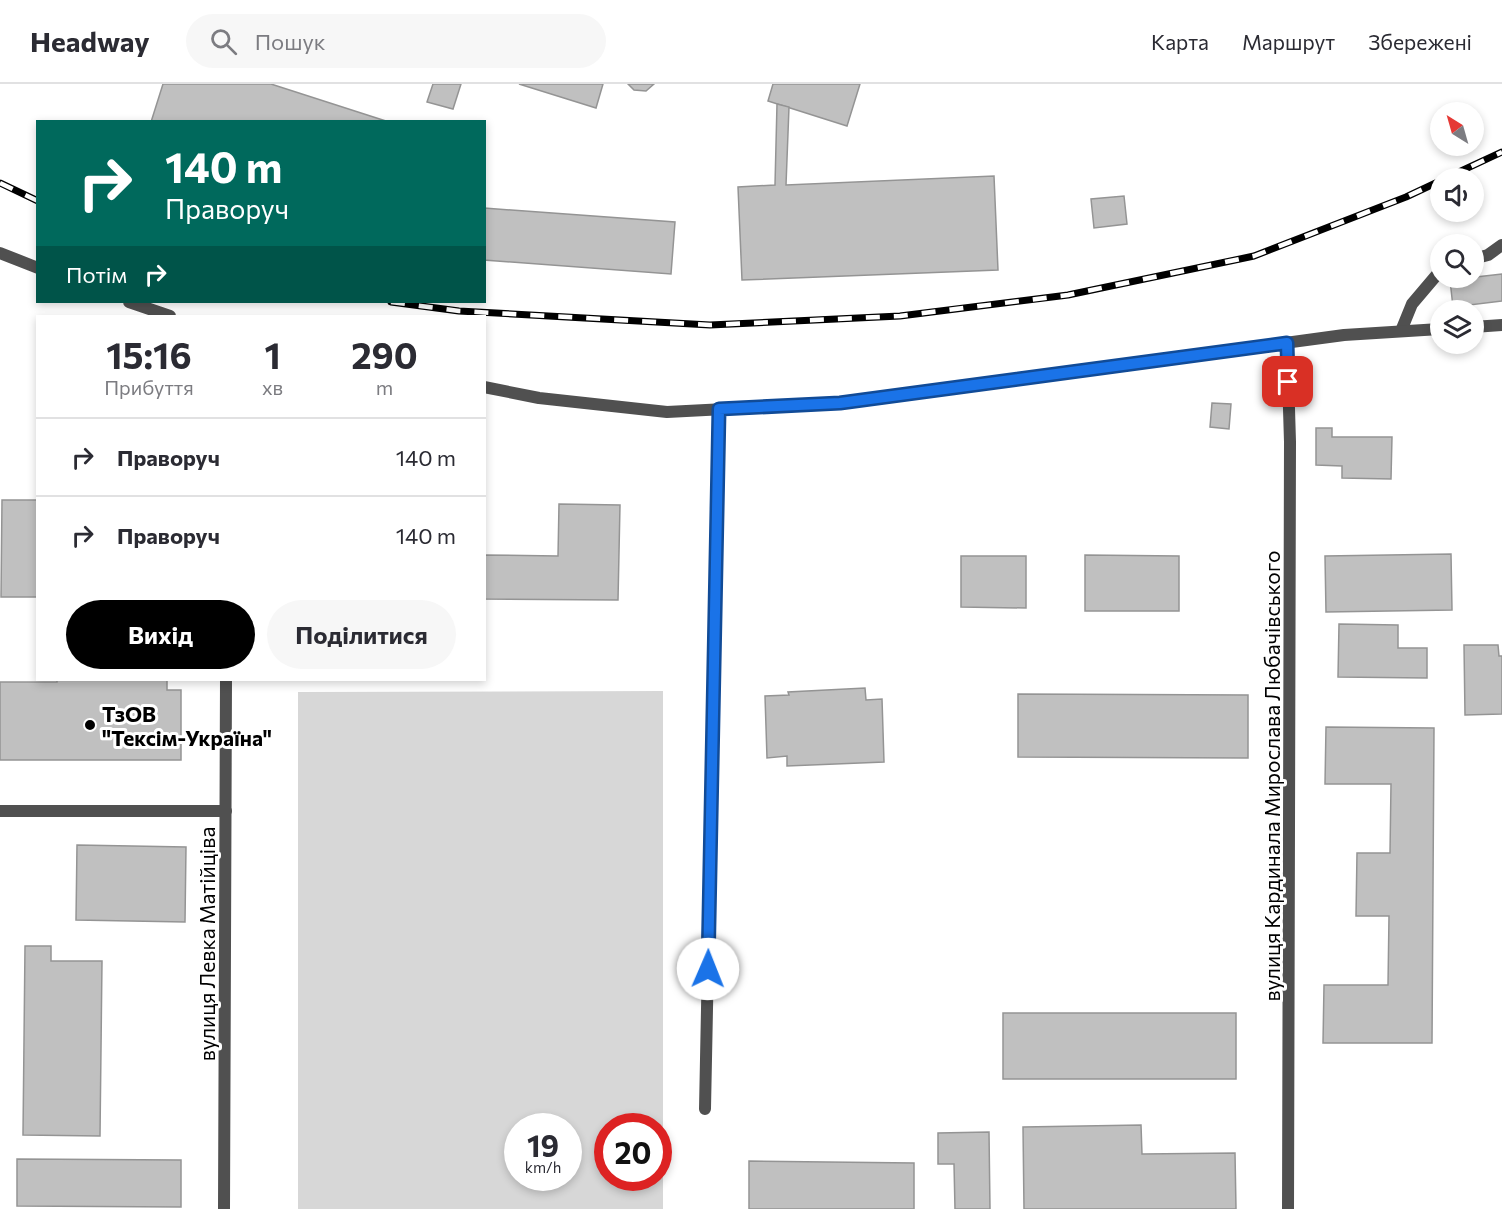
<!DOCTYPE html>
<html lang="uk">
<head>
<meta charset="utf-8">
<style>
	body { margin:0; font-family:Commissioner,sans-serif; background:#f7f7f7; color:#2b2b33; height:100vh; display:flex; flex-direction:column; font-size:22px; white-space:nowrap }
	* { box-sizing:border-box; margin:0 }
	p { font-size:20px; color:#7c7c81 }
	.icon { flex:none; width:33px; height:33px; fill:none; stroke:currentColor; stroke-width:2; stroke-linecap:round; stroke-linejoin:round }
	.map { position:relative; flex:1; overflow:hidden }
	.side { position:absolute; left:36px; top:231px; width:450px; height:366px; display:flex; flex-direction:column; background:#fff; border-radius:0px; box-shadow:0 3px 9px #0003 }
	.side>* { flex:none }
	.banner { position:absolute; left:36px; top:36px; width:450px; height:183px; border-radius:0px; box-shadow:0 3px 9px #0003; background:#00695c; color:#fff; overflow:hidden }
	.needle { width:39px; rotate:323deg }
	.fabs { position:absolute; left:1430px; top:18px; display:grid; gap:12px }
	.fabs a { display:grid; place-items:center; width:54px; height:54px; border-radius:50%; background:#fff; box-shadow:0 3px 9px #0003; font-size:30px }
	.speed { position:absolute; left:504px; top:1029px; display:flex; gap:12px; font-size:30px; font-weight:700; text-align:center }
	.speed>* { display:grid; place-content:center; width:78px; height:78px; border-radius:50%; background:#fff; box-shadow:0 3px 9px #0003; line-height:1 }
	.speed small { font-size:15px; font-weight:400 }
	.speed .limit { border:9px solid #d22; background:#fff; color:#111 }
	.pin { position:absolute; display:grid; place-items:center; width:51px; height:51px; color:#fff; margin:-26px; border-radius:12px; box-shadow:0 3px 9px #0006 }
	.me { position:absolute; width:66px; margin:-33px; rotate:1deg; stroke-linejoin:round; filter:drop-shadow(0 0 4px #0008) }
	.turn { display:flex; align-items:center; gap:21px; height:126px; padding:0 30px; font-size:27px }
	.turn .icon { width:78px; height:78px; stroke-width:2.5 }
	.turn b { display:block; font-size:42px; line-height:51px }
	.then { display:flex; align-items:center; height:57px; padding:0 30px; background:#0003; gap:12px; font-size:22px }
	.eta { display:flex; justify-content:space-evenly; align-items:center; height:102px; text-align:center }
	.eta b { font-size:36px; font-weight:700; line-height:42px }
	.action { display:flex; gap:12px; margin-top:auto; padding:12px 30px }
	.action a { flex:1; height:69px; border-radius:36px; background:#000; color:#fff; font-size:24px; font-weight:700; line-height:69px; text-align:center }
	.action a+a { background:#f7f7f7; color:#2b2b33 }
	ul { padding:0; list-style:none }
	li { display:flex; align-items:center; gap:18px; height:78px; padding:0 30px; border-top:2px solid #e1e1e2 }
	li div { flex:1 }
	li b { display:block; font-size:22px }
	li em { font-style:normal }
	header { display:flex; align-items:center; gap:36px; box-sizing:border-box; height:84px; padding:0 30px; background:#fff; border-bottom:2px solid #e1e1e2 }
	header strong { font-size:28px }
	nav { display:flex; gap:33px; margin-inline-start:auto; font-size:21px }
	.search { width:420px; height:54px; background:#f7f7f7; display:flex; align-items:center; gap:15px; box-sizing:border-box; padding:0 21px; border-radius:33px; color:#7c7c81; font-size:22px }
	.map>svg:first-child { display:block }
	.green { fill:#d7d7d7; fill-rule:evenodd }
	.building { fill:#c0c0c0; stroke:#949494; stroke-width:1.5 }
	.lines { fill:none; stroke-linecap:round; stroke-linejoin:round }
	.lane { stroke:#505050; stroke-width:12 }
	.street { stroke:#505050; stroke-width:12 }
	.rail-casing { stroke:#000; stroke-width:7 }
	.rail { stroke:#fff; stroke-width:4.5; stroke-dasharray:14; stroke-linecap:butt }
	.route-casing { stroke:#114b97; stroke-width:15 }
	.route { stroke:#1a73e8; stroke-width:10 }
	.poi-dot { fill:#000; stroke:#fff; stroke-width:2 }
	.labels { text-anchor:middle; dominant-baseline:central; stroke-width:6; stroke-linejoin:round; paint-order:stroke }
	.poi-label { font-size:21px; font-weight:bold; fill:#000; stroke:#fff; text-anchor:start }
	.street-label { font-size:21px; fill:#000; stroke:#fff }
</style>
</head>
<body>
<header>
<strong>Headway</strong>
<div class="search"><svg class="icon" aria-label="search" viewBox="0 0 24 24"><circle cx="10" cy="10" r="6"/><path d="M15 15l6 6"/></svg>Пошук</div>
<nav><a>Карта</a><a>Маршрут</a><a>Збережені</a></nav>
</header>
<div class="map">
<svg width="1502" height="1125" viewBox="0 0 1502 1125">
	<rect width="100%" height="100%" fill="#fff"/>
	<path class="green" d="M663,607V1125H298V608ZM568,1042V1094H518V1042ZM658,1042V1094H608V1042Z"/>
	<g class="building">
		<polygon points="163,0 271,0 389,38 151,38"/>
		<polygon points="433,0 461,0 453,25 427,18"/>
		<polygon points="519,0 603,0 596,24"/>
		<polygon points="628,0 654,0 646,7 634,6"/>
		<polygon points="773,0 860,0 847,42 768,17"/>
		<polygon points="777,20 789,23 786,101 994,92 998,186 742,196 738,103 775,101"/>
		<polygon points="1124,112 1127,140 1094,144 1091,115"/>
		<polygon points="484,124 675,138 671,190 484,176"/>
		<polygon points="1502,190 1502,217 1453,223 1450,196"/>
		<polygon points="1212,319 1231,320 1229,345 1210,343"/>
		<polygon points="1316,344 1332,344 1332,353 1392,353 1391,395 1342,394 1342,382 1316,381"/>
		<polygon points="2,416 38,416 38,513 1,513"/>
		<polygon points="559,420 620,421 618,516 484,515 484,471 558,472"/>
		<polygon points="1451,470 1452,526 1326,528 1325,472"/>
		<polygon points="1085,471 1179,472 1179,527 1085,527"/>
		<polygon points="961,472 1026,472 1026,524 961,523"/>
		<polygon points="1339,540 1398,541 1398,564 1427,564 1427,594 1338,593"/>
		<polygon points="1464,561 1498,561 1499,572 1502,572 1502,630 1465,631"/>
		<polygon points="57,596 167,596 167,606 181,606 181,676 0,676 0,598 57,598"/>
		<polygon points="865,604 866,616 882,615 884,678 787,682 787,672 767,674 765,612 789,611 788,608"/>
		<polygon points="1018,610 1248,611 1248,674 1018,673"/>
		<polygon points="1326,643 1434,644 1432,959 1323,959 1324,901 1388,901 1389,832 1356,832 1357,769 1390,769 1391,700 1325,700"/>
		<polygon points="77,761 186,763 185,838 76,836"/>
		<polygon points="25,862 51,862 51,877 102,877 100,1052 23,1051"/>
		<rect x="1003" y="929" width="233" height="66"/>
		<polygon points="1141,1041 1142,1070 1235,1069 1236,1125 1024,1125 1023,1043"/>
		<polygon points="989,1048 990,1125 955,1125 954,1080 938,1080 938,1049"/>
		<polygon points="17,1075 181,1076 181,1123 17,1122"/>
		<polygon points="749,1077 914,1079 914,1125 749,1125"/>
	</g>
	<g class="lines">
		<g class="lane">
			<polyline points="1473,175 1488,171 1502,161"/>
			<polyline points="1401,247 1412,220 1440,187"/>
			<polyline points="0,727 226,727"/>
			<polyline points="705,1025 719,325"/>
		</g>
		<g class="street">
			<polyline points="0,169 38,184"/>
			<polyline points="129,218 170,232"/>
			<polyline points="1473,243 1502,241"/>
			<polyline points="1287,259 1290,358 1288,1125"/>
			<polyline points="484,303 539,314 667,328 840,319 1344,251 1440,245"/>
			<polyline points="224,1125 226,596"/>
		</g>
		<defs>
			<g id="rail">
				<polyline points="1446,94 1502,68"/>
				<polyline points="0,99 38,117"/>
				<polyline points="391,218 459,227 710,241 900,232 1068,211 1254,172 1406,113 1440,97"/>
			</g>
		</defs>
		<use href="#rail" class="rail-casing"/>
		<use href="#rail" class="rail"/>
	</g>
	<g class="lines">
		<defs>
			<polyline id="route" points="708,885 719,325 840,319 1287,259 1288,298"/>
		</defs>
		<use href="#route" class="route-casing"/>
		<use href="#route" class="route"/>
	</g>
	<circle class="poi-dot" cx="90" cy="641" r="6"/>
	<g class="labels">
		<g class="poi-label">
			<text x="102" y="629">ТзОВ<tspan x="102" dy="24">"Тексім-Україна"</tspan></text>
		</g>
		<g class="street-label">
			<text transform="translate(1271 692) rotate(-90)">вулиця Кардинала Мирослава Любачівського</text>
			<text transform="translate(206 860) rotate(-90)">вулиця Левка Матійціва</text>
		</g>
	</g>
</svg>
<div class="fabs">
<a><svg class="needle" viewBox="-14 -14 28 28"><path d="M0-13l5 13h-10z" fill="#e53935"/><path d="M0 13l5-13h-10z" fill="#7c7c81"/></svg></a>
<a><svg class="icon" aria-label="sound" viewBox="0 0 24 24"><path d="M4 9h4l5-4v14l-5-4H4zM17 9q2 3 0 6"/></svg></a>
<a><svg class="icon" aria-label="search" viewBox="0 0 24 24"><circle cx="10" cy="10" r="6"/><path d="M15 15l6 6"/></svg></a>
<a><svg class="icon" aria-label="layers" viewBox="0 0 24 24"><path d="M12 4l9 5-9 5-9-5zM3 14l9 5 9-5"/></svg></a>
</div>
<div class="speed"><div>19<small>km/h</small></div><div class="limit">20</div></div>
<div class="pin" style="left:1288px;top:298px;background:#d93025"><svg class="icon" aria-label="arrive" viewBox="0 0 24 24"><path d="M6 21V4h12l-3 4 3 4H6"/></svg></div>
<svg class="me" style="left:708px;top:885px" viewBox="-20 -20 40 40"><circle r="19" fill="#fff"/><path d="M0-13L10 11 0 6-10 11z" fill="#1a73e8"/></svg>
<div class="banner">
<div class="turn"><svg class="icon" aria-label="right" viewBox="0 0 24 24"><path d="M7 20v-9h11M14 6l5 5-5 5"/></svg><div><b>140 m</b>Праворуч</div></div>
<div class="then">Потім<svg class="icon" aria-label="right" viewBox="0 0 24 24"><path d="M7 20v-9h11M14 6l5 5-5 5"/></svg></div>
</div>
<section class="side">
<div class="eta">
<div><b>15:16</b><p>Прибуття</p></div>
<div><b>1</b><p>хв</p></div>
<div><b>290</b><p>m</p></div>
</div>
<ul>
<li><svg class="icon" aria-label="right" viewBox="0 0 24 24"><path d="M7 20v-9h11M14 6l5 5-5 5"/></svg><div><b>Праворуч</b></div><em>140 m</em></li>
<li><svg class="icon" aria-label="right" viewBox="0 0 24 24"><path d="M7 20v-9h11M14 6l5 5-5 5"/></svg><div><b>Праворуч</b></div><em>140 m</em></li>
</ul>
<div class="action"><a>Вихід</a><a>Поділитися</a></div>
</section>
</div>
</body>
</html>
